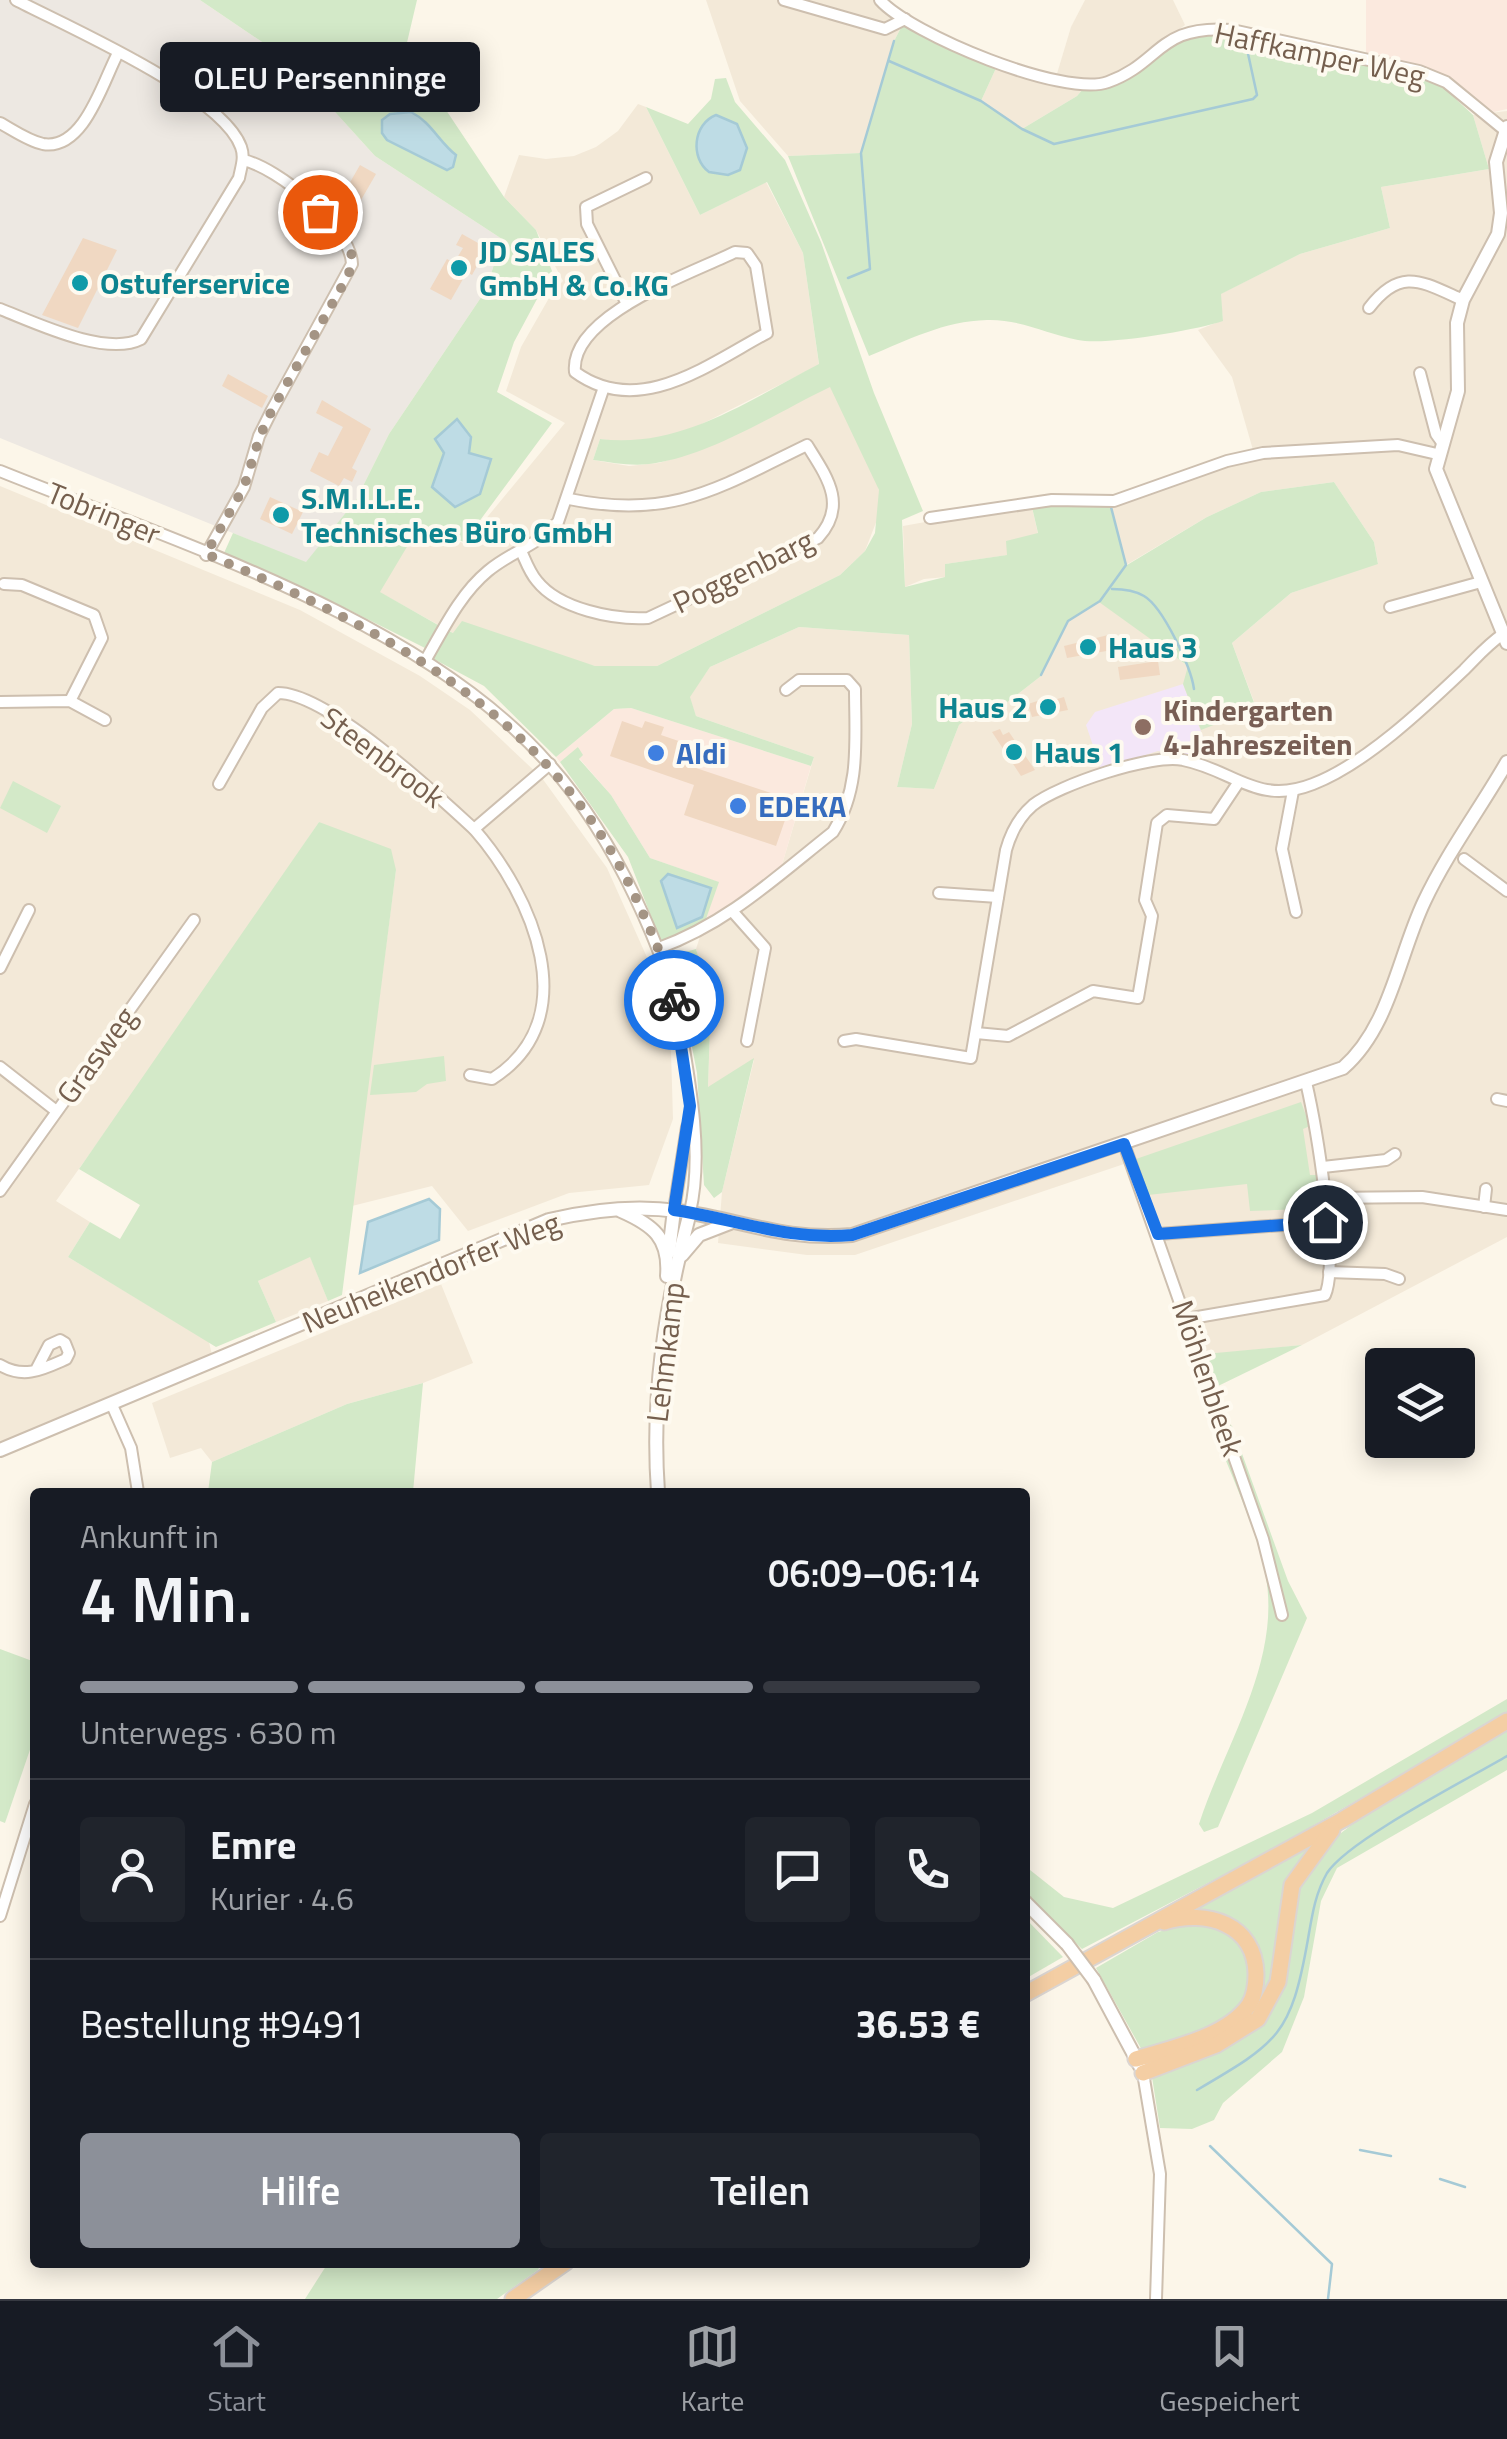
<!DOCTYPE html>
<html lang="de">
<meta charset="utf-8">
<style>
:root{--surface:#171b24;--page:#20242c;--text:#f1f3f6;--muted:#9ea1a6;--line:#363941;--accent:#8c9099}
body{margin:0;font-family:"Titillium Web",sans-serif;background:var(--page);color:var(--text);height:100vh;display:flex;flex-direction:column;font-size:38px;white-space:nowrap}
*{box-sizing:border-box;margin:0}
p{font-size:32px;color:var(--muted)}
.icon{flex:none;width:55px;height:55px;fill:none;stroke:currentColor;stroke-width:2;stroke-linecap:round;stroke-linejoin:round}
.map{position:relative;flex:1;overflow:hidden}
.sheet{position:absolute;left:30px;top:1488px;width:1000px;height:780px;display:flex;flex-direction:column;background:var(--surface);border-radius:10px;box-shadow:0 5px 25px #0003}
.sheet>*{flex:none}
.controls{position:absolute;left:1365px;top:1348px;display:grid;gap:20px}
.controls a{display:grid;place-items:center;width:110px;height:110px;border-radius:10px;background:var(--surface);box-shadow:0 5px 25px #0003;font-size:50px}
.pin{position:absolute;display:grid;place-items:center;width:85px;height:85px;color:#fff;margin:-42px;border:5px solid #fff;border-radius:50%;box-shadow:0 2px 10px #0007}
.courier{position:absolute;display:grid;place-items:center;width:100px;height:100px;margin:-50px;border:8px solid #1a73e8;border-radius:50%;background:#fff;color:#222;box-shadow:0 2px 12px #0007}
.bubble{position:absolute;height:70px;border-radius:10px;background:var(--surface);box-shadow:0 5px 25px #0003;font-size:32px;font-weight:600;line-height:70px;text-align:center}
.headline em{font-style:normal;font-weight:600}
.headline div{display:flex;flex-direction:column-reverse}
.headline{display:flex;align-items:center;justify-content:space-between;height:170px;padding:0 50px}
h1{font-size:65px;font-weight:600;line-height:75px}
.bar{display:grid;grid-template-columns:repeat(4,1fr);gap:15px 10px;align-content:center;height:120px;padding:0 50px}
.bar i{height:12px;border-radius:8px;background:var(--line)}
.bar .selected{background:var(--accent)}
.bar p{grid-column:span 4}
.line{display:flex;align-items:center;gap:25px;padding:0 50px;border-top:2px solid var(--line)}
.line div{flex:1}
.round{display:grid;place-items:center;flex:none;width:105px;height:105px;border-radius:10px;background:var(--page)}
.primary-button{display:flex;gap:20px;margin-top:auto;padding:20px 50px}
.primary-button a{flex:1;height:115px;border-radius:10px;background:var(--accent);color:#fff;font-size:40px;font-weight:600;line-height:115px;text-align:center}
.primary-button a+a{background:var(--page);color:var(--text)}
.menu{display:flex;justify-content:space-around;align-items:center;height:140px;border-top:2px solid var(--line);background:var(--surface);font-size:28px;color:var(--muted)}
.menu a{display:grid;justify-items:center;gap:5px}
.menu .selected{color:var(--accent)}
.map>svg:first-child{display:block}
.residential{fill:#f3e9d8}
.commercial{fill:#fbe9de}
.industrial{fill:#ede8e2}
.education{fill:#f3e6f8}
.green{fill:#d3e9c8}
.water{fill:#bedce5;stroke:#a5cad6;stroke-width:2.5}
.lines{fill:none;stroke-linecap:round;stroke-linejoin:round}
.stream{stroke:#a5cad6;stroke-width:2.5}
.building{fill:#f0d8c2}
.minor-casing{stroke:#cdbfaf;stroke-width:14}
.tertiary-casing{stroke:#cdbfaf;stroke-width:16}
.trunk-casing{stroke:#dbd5d1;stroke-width:19}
.minor{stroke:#fff;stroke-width:10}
.tertiary{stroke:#fff;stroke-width:12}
.trunk{stroke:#f4cea4;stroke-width:15}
.tertiary-bridge-casing{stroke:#cdbfaf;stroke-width:16;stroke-linecap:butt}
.tertiary-bridge{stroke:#fff;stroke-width:12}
.done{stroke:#a49484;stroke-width:10;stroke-dasharray:0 18}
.route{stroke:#1a73e8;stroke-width:12}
.culture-dot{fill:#0f9aa8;stroke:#fefaf0;stroke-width:4}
.education-dot{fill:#8d6e63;stroke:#fefaf0;stroke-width:4}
.shop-dot{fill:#3f7fe0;stroke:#fefaf0;stroke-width:4}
.labels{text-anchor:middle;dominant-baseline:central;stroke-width:8;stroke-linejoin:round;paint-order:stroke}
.street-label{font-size:30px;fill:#755f4e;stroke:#fefaf0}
.culture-label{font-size:30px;font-weight:bold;fill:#0d838f;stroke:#fefaf0;text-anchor:start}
.education-label{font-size:30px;font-weight:bold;fill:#785e54;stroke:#fefaf0;text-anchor:start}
.shop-label{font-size:30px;font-weight:bold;fill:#366cbe;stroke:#fefaf0;text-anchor:start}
</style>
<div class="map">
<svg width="1507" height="2299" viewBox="0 0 1507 2299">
<rect width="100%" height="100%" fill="#fcf6e9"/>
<!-- residential -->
<g class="residential">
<path d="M706,0H877L904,22L894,41L861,153L788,156L740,101Z"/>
<path d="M1085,0H1173L1185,25L1124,70L1102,81L1056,77L1071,27Z"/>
<path d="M997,66L1083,89L1077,96L1022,129L981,101Z"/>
<path d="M638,104L646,107L700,215L766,182L803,253L819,365L696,427L660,439L632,443L600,439L593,460L629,466L659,463L697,451L830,386L872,468L879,490L880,512L865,551L840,575L657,666L625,669L595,666L453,633L379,592L420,524L465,544L565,423L506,391L521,347L553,291L563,281L536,230L504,197L519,155L546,159L574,156L596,147L618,131Z"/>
<path d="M1507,111V1237L1302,1345L1195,1356L1124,1164L855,1255H807L718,1243L722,1192L754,1060L708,1088L711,998L696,949L705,921L781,868L814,757L696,716L689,697L710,667L799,627L909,635L912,724L897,787L934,789L959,725L974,714L1001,707L1041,676L1068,621L1100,601L1189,667L1256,707L1232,643L1291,593L1378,563L1374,542L1334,482L1261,492L1207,517L1126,565L1110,505L1112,496L1253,450L1232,377L1198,330L1223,320L1220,294L1300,254L1390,228L1381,187L1489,169L1473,115Z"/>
<path d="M0,486L300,610L420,676L470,710L542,778L607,868L658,982L671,1051L673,1119L649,1185L569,1193L468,1231L432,1186L352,1206L396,870L319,822L203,995L56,1201L90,1222L68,1257L209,1342L212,1355L0,1443Z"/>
<path d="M1031,503L1038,534L1008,555L945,564L946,577L924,579L905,587L903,526Z"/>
<path d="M310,1256L328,1301L276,1322L258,1281Z"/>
<path d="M441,1284L473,1363L423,1383L347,1404L212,1462L201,1448L170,1458L152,1403Z"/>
</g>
<!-- commercial -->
<g class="commercial">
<path d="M1366,0H1507V109L1494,112L1453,81L1422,67L1366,56Z"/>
<path d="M631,708L811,766L781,868L705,921L718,882L650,858L611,795L579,758V747L560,762L556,757L614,709Z"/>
</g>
<!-- industrial -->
<path class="industrial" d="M0,0H200L287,59L375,156L502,239L486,290L389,434L356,500L306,563L0,438Z"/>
<!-- education -->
<path class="education" d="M1183,684L1206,745L1197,757L1158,751L1101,769L1086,725L1095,712Z"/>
<!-- green -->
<g class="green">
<path d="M200,0H417L401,68L438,98L504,197L536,230L552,271L514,342L497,392L552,423L464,542L420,525L380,592L438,625L425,648L311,591L224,553L233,533L306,562L356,500L389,434L486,290L502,239L375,156L287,59Z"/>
<path d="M904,22L997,66L981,101L1022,129L1077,96L1083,89L1101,87L1183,36L1236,33L1414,76L1444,88L1473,115L1489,169L1381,187L1390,228L1300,254L1221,294L1223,321C1197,330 1104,346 1078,340C1047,334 1020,319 987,320C944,321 908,340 869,356L788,156L861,153L894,41Z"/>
<path d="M726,78L735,102L785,160L821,242L874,393L923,511L902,520L905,587L945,577V564L1007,555L1006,541L1038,533L1031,503L1110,505L1127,565L1207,517L1261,492L1334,482L1374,542L1378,564L1291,593L1232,643L1256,708L1201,730L1183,684L1188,666L1099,602L1068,621L1041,676L1001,707L974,714L959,725L934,789L897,787L912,724L909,635L799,627L710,667L690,697L696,716L814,757L811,766L631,708L614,709L556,757L484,686L430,657L447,630L453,633L462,621L595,666H657L840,575L865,551L875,533L879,490L830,387C778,412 713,454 656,463C635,467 615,463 593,460L600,439C681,449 749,400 819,364L803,253L767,182L700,215L646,107L688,124L711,99L715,79Z"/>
<path d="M578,747L583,755L579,759L611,795L650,858L719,882L701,933L663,947L628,857L560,762Z"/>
<path d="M13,781L61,806L47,833L0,808Z"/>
<path d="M319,822L391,849L396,870L342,1295L328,1301L310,1257L258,1281L276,1322L216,1347L68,1257L90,1222L120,1239L140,1205L79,1169Z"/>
<path d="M696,949L711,998L708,1087L754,1058L722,1192L714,1198L704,1185L697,1073L676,963L678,954Z"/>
<path d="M444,1056L446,1081L427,1084L416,1092L370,1095L374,1065Z"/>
<path d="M1301,1102L1310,1126L1303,1129L1310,1175H1318L1320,1211L1314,1219H1304L1303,1209L1250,1211L1247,1184L1148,1195L1136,1159Z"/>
<path d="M1302,1345L1216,1387L1205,1354Z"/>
<path d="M423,1383L413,1492H208L212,1462L347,1404Z"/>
<path d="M1222,1417L1232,1426L1288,1581L1307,1618L1218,1827L1204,1832L1199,1824C1225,1744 1283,1659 1265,1572C1255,1525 1232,1478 1215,1433Z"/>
<path d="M0,1649L35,1662V1735L5,1823L0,1821Z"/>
<path d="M1507,1699V1713L1484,1727L1271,1850L1082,1949L1025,1894V1866L1064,1897L1113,1908L1312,1813Z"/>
<path d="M1507,1728V1770L1337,1868L1321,1901L1304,1997L1282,2052L1223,2103L1214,2120L1192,2129L1160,2128L1152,2077L1251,2033L1283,1983L1298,1887L1324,1846L1358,1820Z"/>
<path d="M1320,1836L1292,1878L1271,1986L1256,2015L1230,2030L1261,1985L1244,1929L1223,1916L1184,1911Z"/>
<path d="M1025,1918L1063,1957L1025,1979Z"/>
<path d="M1194,1922C1204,1923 1216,1924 1225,1929C1260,1951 1257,1997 1225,2022C1205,2037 1168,2044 1143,2052L1096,1968L1158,1932Z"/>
<path d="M328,2263V2262L541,2263L538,2270L497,2299H305Z"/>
</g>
<!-- water -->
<g class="water">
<path d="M411,112C431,122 439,142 456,155L453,167L447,170L387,140L382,133V120L390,114Z"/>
<path d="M716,115L737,124L747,148L740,170L728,175L709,172C690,158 693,124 716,115Z"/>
<path d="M457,419L471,437L469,453L491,459L480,494L455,507L432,487L444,453L435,439Z"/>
<path d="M668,874L711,888L702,917L677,928L661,881Z"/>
<path d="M429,1199L440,1209L439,1240L360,1273L368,1222Z"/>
</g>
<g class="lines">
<!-- stream -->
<g class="stream">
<path d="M889,61L981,101L1022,129L1054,144L1253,99L1257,95L1247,49"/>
<path d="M848,278L870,269L861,153L894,41"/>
<path d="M1112,589C1123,589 1134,590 1144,596C1163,607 1191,667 1194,689"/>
<path d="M1041,675L1068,621L1100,601L1126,565L1111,507"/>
<path d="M1197,2090C1279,2042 1291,2035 1308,1939C1312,1916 1315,1894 1327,1873C1348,1840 1468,1779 1507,1756"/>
<path d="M1210,2146L1332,2264L1328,2299"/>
<path d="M1360,2150L1391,2156"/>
<path d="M1440,2179L1465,2187"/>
</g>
</g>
<!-- building -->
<g class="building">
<path d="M360,165L376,174L361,200L345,191Z"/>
<path d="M462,234L487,248L472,275L467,272L451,300L430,289L447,259L454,263L463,248L456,245Z"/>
<path d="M83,238L117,250L78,328L42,315Z"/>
<path d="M228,374L268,396L262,408L222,386Z"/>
<path d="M322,400L371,429L352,468L357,471L352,482L344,478L339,486L310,471L319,452L328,456L343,427L316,413Z"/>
<path d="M270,497L303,512L292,534L260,519Z"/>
<path d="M1108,635L1112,650L1067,658L1064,646Z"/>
<path d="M1158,661L1160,675L1120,680L1118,667Z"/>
<path d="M1053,696L1054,700L1064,697L1068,710L1032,717L1028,704Z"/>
<path d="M622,721L642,728L645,721L664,727L661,735L702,749L696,768L792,800L776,846L684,815L694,785L610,756Z"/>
<path d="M1000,729L1003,735L1009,732L1035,770L1021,776L992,732Z"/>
</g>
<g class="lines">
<!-- minor casing -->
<g class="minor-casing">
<g id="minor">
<path d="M784,0L885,29L905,19"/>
<path d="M880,0C910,34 1064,98 1108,82C1161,63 1158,24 1232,30L1419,71L1446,82L1507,132"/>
<path d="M0,123C13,130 28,141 43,144C84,151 103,81 118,53"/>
<path d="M735,252L747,253L756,266L767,333C709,364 639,419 575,372C569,315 693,273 735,252Z"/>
<path d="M627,304L587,224L586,207L646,178"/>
<path d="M1369,308C1401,266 1422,282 1463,300"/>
<path d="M0,309C36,323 106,357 141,339L239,178C241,167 245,158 241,147C222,94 68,27 16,0"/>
<path d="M1420,373L1436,434L1441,441"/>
<path d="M0,471C176,542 422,619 549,764C583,802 613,851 635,897C656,941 673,984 681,1032C691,1088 703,1157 690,1212"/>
<path d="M930,518L1052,500L1114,501L1227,461L1263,453L1398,445L1437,454"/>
<path d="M522,553C526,562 530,573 537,581C559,609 614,620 648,618L818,538C848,505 827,477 807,445C718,488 672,520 569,499"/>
<path d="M206,555L244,487L259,436L272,410L352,264C351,227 277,167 243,160"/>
<path d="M4,584L22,585L94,615L102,638L70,701"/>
<path d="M1390,607L1481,582"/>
<path d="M425,661C443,630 460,594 488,571C512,551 534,548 558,522L604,387"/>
<path d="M0,702L70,701L105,720"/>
<path d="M219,784L262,708L278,693C327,693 435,793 474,829"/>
<path d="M1293,791L1282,849L1296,912"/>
<path d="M1464,859L1507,891"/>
<path d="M939,893L998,897"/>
<path d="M733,912L765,948L747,1041"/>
<path d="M659,948C728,923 776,877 833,832C861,788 855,739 855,689L847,680H799L786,690"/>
<path d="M0,968L29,910"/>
<path d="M976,1033L1008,1036L1093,991L1138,998L1152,916L1145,900L1157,823L1167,815L1214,819L1238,783"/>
<path d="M844,1041L856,1039L971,1058L1006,850C1011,832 1019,817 1033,805C1058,785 1153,753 1183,760C1234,770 1257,806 1313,784C1365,764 1423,709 1464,670C1477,657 1487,645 1503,634"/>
<path d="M0,1067L55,1110"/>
<path d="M470,1075L492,1079C587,1019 532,895 474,829L550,764"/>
<path d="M1497,1099L1507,1101"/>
<path d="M1124,1144L1263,1539L1282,1615"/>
<path d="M1323,1167L1386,1160L1395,1154"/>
<path d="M0,1191L194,920"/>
<path d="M1325,1198L1422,1197L1507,1210"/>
<path d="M1484,1207L1486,1189"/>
<path d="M674,1210L687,1127"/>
<path d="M1158,1234L1325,1222"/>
<path d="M1329,1272L1385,1274L1399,1279"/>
<path d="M1186,1319L1325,1295C1340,1262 1315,1121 1306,1082"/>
<path d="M0,1365C24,1379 41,1370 66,1359L69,1353L65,1343L60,1340L49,1345L36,1370"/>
<path d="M112,1405L131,1448L138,1492"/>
<path d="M0,1916L35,1804"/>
<path d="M1143,2073L1160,2174L1156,2299"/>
</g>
</g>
<!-- tertiary casing -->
<g class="tertiary-casing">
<g id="tertiary">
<path d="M1507,127L1496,162L1501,213L1498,234L1463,300L1457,323L1458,391L1436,469L1507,643"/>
<path d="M621,1211C653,1225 670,1238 667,1276"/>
<path d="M669,1252L674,1210"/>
<path d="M682,1255L699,1235L730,1223"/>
<path d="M0,1450L549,1220C591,1210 635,1205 678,1211C743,1220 783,1241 852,1235L1343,1068C1390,1027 1398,957 1424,902C1447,853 1480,809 1507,762"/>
<path d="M658,1492C651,1395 665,1307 690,1212"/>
<path d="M1025,1902L1067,1944"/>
<path d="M1094,1980L1140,2066"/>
</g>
</g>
<!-- trunk casing -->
<g class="trunk-casing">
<g id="trunk">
<path d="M1025,1994L1342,1820L1507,1721"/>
<path d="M1136,2059C1171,2048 1227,2037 1249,2005C1254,1997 1256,1984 1256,1974C1255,1924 1207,1909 1164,1922"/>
<path d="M1143,2073L1216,2045L1258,2019L1278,1982L1292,1885L1332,1830"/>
<path d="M513,2299L566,2262"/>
</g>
</g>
<!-- minor -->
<use href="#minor" class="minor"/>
<!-- tertiary -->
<use href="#tertiary" class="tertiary"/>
<!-- trunk -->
<use href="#trunk" class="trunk"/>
<!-- tertiary-bridge casing -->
<g class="tertiary-bridge-casing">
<path id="tertiary-bridge" d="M1067,1944L1094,1980"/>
</g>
<!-- tertiary-bridge -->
<use href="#tertiary-bridge" class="tertiary-bridge"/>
</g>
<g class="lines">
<!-- done -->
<path class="done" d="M320,212L352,250L349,274L272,410L260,436L244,487L206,554C384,629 547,712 634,894C650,929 666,962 674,1000"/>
<!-- route -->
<path class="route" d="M674,1000L690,1106L674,1210C736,1219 789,1241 852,1235L1124,1144L1158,1234L1325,1222"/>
</g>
<!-- markers -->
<g class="culture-dot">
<circle cx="459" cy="268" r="10"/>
<circle cx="80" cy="283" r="10"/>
<circle cx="281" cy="515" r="10"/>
<circle cx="1088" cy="647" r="10"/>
<circle cx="1048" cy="707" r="10"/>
<circle cx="1014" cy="752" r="10"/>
</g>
<circle class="education-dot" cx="1143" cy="727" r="10"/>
<g class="shop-dot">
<circle cx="656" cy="753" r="10"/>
<circle cx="738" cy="806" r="10"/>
</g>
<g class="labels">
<!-- street labels -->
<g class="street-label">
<text transform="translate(1320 54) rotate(12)">Haffkamper Weg</text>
<text transform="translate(104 513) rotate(22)">Tobringer</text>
<text transform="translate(743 571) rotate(-26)">Poggenbarg</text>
<text transform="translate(383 757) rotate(37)">Steenbrook</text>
<text transform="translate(96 1055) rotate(-54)">Grasweg</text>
<text transform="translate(431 1272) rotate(-22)">Neuheikendorfer Weg</text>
<text transform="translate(665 1352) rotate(-83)">Lehmkamp</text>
<text transform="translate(1208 1378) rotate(71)">Möhlenbleek</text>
</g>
<!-- culture labels -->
<g class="culture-label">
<text x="479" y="251">JD SALES<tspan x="479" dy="34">GmbH &amp; Co.KG</tspan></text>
<text x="100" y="283">Ostuferservice</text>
<text x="301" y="498">S.M.I.L.E.<tspan x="301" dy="34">Technisches Büro GmbH</tspan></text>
<text x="1108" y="647">Haus 3</text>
<text x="1028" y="707" text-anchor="end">Haus 2</text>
<text x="1034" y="752">Haus 1</text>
</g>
<!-- education labels -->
<g class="education-label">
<text x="1163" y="710">Kindergarten<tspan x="1163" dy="34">4-Jahreszeiten</tspan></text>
</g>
<!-- shop labels -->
<g class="shop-label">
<text x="676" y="753">Aldi</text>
<text x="758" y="806">EDEKA</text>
</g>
</g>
</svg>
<div class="controls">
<a><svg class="icon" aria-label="layers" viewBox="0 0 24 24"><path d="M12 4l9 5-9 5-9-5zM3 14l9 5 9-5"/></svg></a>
</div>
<div class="pin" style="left:320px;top:212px;background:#ea580c"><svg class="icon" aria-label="bag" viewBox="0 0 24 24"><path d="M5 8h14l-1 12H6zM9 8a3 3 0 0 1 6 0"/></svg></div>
<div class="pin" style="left:1325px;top:1222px;background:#1f2937"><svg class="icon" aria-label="home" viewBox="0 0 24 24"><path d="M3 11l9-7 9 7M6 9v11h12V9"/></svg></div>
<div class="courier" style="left:674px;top:1000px"><svg class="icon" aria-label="bike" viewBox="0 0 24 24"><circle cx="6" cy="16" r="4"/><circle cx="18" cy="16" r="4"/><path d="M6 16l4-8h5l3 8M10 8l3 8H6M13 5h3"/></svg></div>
<div class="bubble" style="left:160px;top:42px;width:320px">OLEU Persenninge</div>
<section class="sheet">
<div class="headline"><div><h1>4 Min.</h1><p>Ankunft in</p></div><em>06:09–06:14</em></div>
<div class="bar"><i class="selected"></i><i class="selected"></i><i class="selected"></i><i></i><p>Unterwegs · 630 m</p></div>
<div class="line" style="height:180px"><a class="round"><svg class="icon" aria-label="person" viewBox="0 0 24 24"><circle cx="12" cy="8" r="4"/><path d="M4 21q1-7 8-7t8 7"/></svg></a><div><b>Emre</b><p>Kurier · 4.6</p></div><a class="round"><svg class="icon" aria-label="chat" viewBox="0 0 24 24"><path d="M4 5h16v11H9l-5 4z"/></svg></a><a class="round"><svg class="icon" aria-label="phone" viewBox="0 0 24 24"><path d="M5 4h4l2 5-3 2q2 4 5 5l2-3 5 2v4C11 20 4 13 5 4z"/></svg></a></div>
<div class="line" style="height:130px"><div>Bestellung #9491</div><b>36.53 €</b></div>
<div class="primary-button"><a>Hilfe</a><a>Teilen</a></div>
</section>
</div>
<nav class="menu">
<a class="selected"><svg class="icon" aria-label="home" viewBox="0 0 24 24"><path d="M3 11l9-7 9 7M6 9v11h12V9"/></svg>Start</a>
<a><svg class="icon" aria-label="map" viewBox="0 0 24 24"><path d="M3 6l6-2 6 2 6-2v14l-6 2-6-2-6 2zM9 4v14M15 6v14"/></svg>Karte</a>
<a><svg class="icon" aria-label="saved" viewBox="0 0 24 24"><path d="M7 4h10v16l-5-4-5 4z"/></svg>Gespeichert</a>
</nav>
